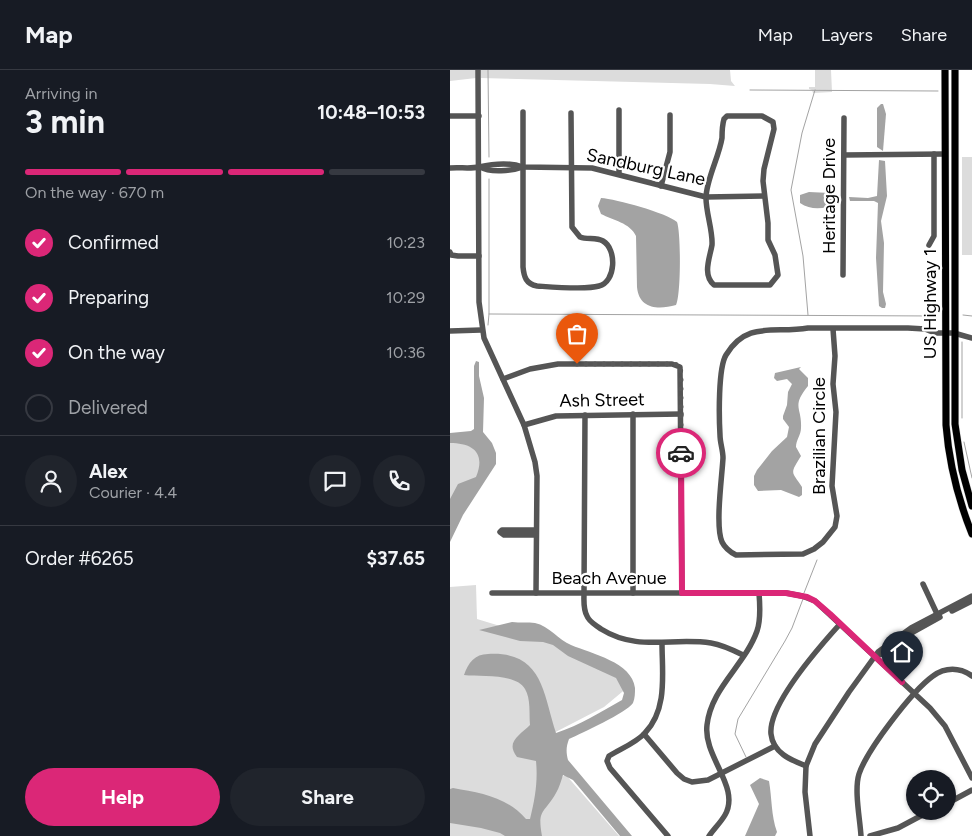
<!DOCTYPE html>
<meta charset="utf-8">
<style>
:root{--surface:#171b24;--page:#20242c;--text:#f1f3f6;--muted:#9ea1a6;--line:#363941;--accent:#db2777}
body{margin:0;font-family:Figtree,sans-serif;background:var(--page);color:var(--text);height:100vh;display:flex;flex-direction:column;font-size:19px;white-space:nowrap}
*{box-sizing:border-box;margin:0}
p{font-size:16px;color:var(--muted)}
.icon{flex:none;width:28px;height:28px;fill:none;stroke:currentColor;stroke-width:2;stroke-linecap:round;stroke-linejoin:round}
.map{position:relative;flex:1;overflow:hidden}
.drawer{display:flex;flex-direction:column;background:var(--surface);width:450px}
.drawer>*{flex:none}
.controls{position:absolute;left:456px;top:700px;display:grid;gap:10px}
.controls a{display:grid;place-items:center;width:50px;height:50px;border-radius:50%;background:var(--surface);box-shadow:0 1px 4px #0004;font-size:25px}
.pin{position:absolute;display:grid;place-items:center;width:42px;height:42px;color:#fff;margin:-51px -21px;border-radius:50% 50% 50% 0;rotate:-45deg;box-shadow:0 0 5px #0007}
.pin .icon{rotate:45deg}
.courier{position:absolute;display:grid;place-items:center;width:50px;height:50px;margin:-25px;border:4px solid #db2777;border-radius:50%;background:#fff;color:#222;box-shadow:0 1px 6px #0007}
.overview em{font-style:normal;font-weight:700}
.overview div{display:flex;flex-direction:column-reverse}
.overview{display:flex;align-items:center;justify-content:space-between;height:85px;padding:0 25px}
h1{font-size:32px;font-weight:700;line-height:38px}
.bar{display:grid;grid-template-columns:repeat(4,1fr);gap:8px 5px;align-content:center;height:60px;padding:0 25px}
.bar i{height:6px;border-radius:4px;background:var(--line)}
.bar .current{background:var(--accent)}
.bar p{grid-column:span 4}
.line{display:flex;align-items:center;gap:12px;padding:0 25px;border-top:1px solid var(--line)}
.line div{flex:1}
.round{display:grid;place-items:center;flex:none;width:52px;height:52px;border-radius:26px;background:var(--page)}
ol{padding:0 25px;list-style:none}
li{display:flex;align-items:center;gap:15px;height:55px}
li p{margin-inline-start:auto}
li .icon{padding:5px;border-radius:50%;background:var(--accent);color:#fff;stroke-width:4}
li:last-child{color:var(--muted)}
li i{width:28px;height:28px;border:2px solid var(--line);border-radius:50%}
.cta{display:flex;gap:10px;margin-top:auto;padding:10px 25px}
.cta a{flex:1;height:58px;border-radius:30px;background:var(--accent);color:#fff;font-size:20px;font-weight:700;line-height:58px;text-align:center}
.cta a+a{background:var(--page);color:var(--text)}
header{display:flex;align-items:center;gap:30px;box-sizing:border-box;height:70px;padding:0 25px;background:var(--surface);border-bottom:1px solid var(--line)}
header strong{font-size:24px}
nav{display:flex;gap:28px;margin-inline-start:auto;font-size:18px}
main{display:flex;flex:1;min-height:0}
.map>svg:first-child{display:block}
.green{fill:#dcdcdc}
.water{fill:#a3a3a3}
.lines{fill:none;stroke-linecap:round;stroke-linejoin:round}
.stream{stroke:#a3a3a3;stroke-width:1}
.major-casing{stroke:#dbdbdb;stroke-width:8}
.minor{stroke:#555;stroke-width:5.5}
.major{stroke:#000;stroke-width:7}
.done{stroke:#595959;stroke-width:5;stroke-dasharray:0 9}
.route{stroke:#db2777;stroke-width:6}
.labels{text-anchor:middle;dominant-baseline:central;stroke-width:4.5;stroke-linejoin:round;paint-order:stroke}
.street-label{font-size:18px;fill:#000;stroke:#fff}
</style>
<header>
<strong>Map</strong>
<nav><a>Map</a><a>Layers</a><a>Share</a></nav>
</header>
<main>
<section class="drawer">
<div class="overview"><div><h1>3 min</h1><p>Arriving in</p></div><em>10:48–10:53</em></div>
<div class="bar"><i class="current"></i><i class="current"></i><i class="current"></i><i></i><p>On the way · 670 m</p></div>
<ol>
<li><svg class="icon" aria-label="check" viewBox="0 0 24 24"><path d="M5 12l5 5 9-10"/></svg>Confirmed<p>10:23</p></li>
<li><svg class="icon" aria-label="check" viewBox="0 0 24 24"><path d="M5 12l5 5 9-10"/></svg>Preparing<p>10:29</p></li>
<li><svg class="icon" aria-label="check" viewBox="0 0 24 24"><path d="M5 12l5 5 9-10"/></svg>On the way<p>10:36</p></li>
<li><i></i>Delivered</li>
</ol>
<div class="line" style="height:90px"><a class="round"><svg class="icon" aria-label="person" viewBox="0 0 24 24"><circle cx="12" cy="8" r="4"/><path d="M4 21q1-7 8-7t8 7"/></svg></a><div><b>Alex</b><p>Courier · 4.4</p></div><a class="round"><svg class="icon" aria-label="chat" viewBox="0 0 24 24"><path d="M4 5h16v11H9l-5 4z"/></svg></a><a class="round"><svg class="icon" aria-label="phone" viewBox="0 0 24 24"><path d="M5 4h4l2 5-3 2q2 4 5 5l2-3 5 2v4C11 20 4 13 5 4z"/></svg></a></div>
<div class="line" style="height:65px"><div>Order #6265</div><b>$37.65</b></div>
<div class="cta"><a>Help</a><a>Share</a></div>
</section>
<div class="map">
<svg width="522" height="766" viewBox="0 0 522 766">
<rect width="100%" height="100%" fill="#fff"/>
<!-- green -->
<g class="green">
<path d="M0,0H26V8L0,11Z"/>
<path d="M30,0H280L281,11L285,16L260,14L31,8Z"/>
<path d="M365,0H381L382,22L363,23L362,20L359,19V17H365Z"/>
<rect x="512" y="87" width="10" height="98"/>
<path d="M0,369L22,370L37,391L0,455Z"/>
<path d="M26,515L27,549L149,586L178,617L154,637L94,668L107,709L116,705L169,766H0V517Z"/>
</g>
<!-- water -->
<g class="water">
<path d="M431,34H433L436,44L433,81L427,77V38Z"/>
<path d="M429,90L435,91L437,126L431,151L434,173L433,222L436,234L435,238H432L429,236L426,188L428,133L424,131H400L399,127L418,128L427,126Z"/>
<path d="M359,122L380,123L388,126L389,129L388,133C375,139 362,141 350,133V125Z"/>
<path d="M151,128C166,129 217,143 227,152C231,162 231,226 226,235C208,240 189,239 187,217L186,166C180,153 163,150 151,144L148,136Z"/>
<path d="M26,291L29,292V306L34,328L33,362L42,373L46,383V394L13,445L0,472V429L8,414L26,407C36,383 23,373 0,373V363L21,361L24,359V296Z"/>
<path d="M351,297L349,299L358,308V316C341,337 352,337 351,358C351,365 346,370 346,377L351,386C339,405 342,401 352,417V425L349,427L331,420L308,421L304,415V406L307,400L322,381L337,367L339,357L333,349V346L337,335L338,322L342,314L337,309L327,311L324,308L325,303Z"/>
<path d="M62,552C70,553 78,552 85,553C99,556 109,570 121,575C142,584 182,592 185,618C185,623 185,628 183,633C176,643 132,663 119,669C116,677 116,682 118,690L182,766H170L123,710L113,705C111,711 109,718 106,723C94,744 87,739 92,766H55L50,763L31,758L0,753V719L3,718C31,723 57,727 76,749H80C85,729 88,711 86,691L67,687C55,672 70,665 80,655C79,644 81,629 75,619C66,603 31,607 14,605C18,593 25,584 38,584C93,581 93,623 106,663C130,655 151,642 172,630L174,623L166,608L118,586L103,575L93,572L70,571L29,560Z"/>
<path d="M310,708L319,711C322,728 321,745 327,762L325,766H295L309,734L300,715Z"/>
</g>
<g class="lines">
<!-- stream -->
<g class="stream">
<path d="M38,0L39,87"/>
<path d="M300,20L488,21"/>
<path d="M39,244L486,246"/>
<path d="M358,245L353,186L341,120L352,63L365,20"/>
<path d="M513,245L522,246"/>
<path d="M38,255L39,244V109"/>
<path d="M512,272V348"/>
<path d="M514,372L522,408"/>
<path d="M354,523L367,490"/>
<path d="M296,687L285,664L288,649L335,571L342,558L353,529"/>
</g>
<!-- major casing -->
<g class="major-casing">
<g id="major">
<path d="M495,0L496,355C499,393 508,429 522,464"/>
<path d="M505,0V354L512,400L522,436"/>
</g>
</g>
<!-- minor -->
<g class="minor">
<path d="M28,0L29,232L34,268L74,355L85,392L87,406L86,523"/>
<path d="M73,42V197C74,207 76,214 87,216C102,217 136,220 149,216C166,212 167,179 153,171C146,167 137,170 130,167L122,157L121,43"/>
<path d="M0,46H29"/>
<path d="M277,46H312L323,52L324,59L314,99L313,111L318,153V170L325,185L328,205L320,215H264C252,205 260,187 262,175C263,161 256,143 256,128C256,110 269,87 272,68C272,62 272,56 274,49Z"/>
<path d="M394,85L495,84"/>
<path d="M30,97C40,103 62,101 73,97"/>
<path d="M0,98C9,97 20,99 29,97C42,94 59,92 73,97L142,98L256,127L314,126"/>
<path d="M169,104V40"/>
<path d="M211,116L220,82V45"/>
<path d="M479,175L484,166V84"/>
<path d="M0,182L1,185L8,186H29"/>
<path d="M393,205L394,48"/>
<path d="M383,259L385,286L383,314L386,342L382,416L387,446L385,457L373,472L364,479L353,484L286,485C280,482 275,478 272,472C265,456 272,407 273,388C273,380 270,373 270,365C269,348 268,298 276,285C297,250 325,264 358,258H458L475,259L485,263H504L522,268"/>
<path d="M0,261L31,260"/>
<path d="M53,309L80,299L108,294H222L230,297L232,523"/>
<path d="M183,344V523"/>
<path d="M135,345L134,523C134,531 133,539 137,546C139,552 146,555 151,559C188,582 221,567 261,573C273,575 283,580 293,585"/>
<path d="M74,355L106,346L231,344"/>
<path d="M86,460H52L50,462L54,465H86"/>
<path d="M473,514L488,546"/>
<path d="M42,523H336L352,526L365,531L480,638L495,656L522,708"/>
<path d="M502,541L522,531"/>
<path d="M212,573C212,603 218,639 195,663C186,673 170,679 159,686L157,691L160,698L218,766"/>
<path d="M426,586L432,584L454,567L490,547"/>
<path d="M194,664L227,703L234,709L242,712L258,710L325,676"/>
<path d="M356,696C341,690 323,683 321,664C318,635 371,575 390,554"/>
<path d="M498,733L522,720"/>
<path d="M259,766C264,759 271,752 275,745C291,717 253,687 257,655C261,618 295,595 307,561C311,550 310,535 309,523"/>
<path d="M360,766L355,722L356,696L365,674L399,622L428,582L461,558L522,526"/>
<path d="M411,766C410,749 404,720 409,704C417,680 462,621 483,606C495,597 510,597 522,606"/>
<path d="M420,766L448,758L480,741"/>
</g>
<!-- major -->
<use href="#major" class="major"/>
</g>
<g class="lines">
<!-- done -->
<path class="done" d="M127,294H222L229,295L231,302V383"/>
<!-- route -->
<path class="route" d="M231,383L232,523H336L357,527L365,531L380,544L452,612"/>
</g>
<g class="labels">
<!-- street labels -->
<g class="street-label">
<text transform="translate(196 97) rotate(12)">Sandburg Lane</text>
<text transform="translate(379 126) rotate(-90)">Heritage Drive</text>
<text transform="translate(480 234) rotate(-90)">US Highway 1</text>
<text transform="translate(152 330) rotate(-1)">Ash Street</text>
<text transform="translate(369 366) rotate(-90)">Brazilian Circle</text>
<text x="159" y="508">Beach Avenue</text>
</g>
</g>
</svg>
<div class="controls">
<a><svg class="icon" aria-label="locate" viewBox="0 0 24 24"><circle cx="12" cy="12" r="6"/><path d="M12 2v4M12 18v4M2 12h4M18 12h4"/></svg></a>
</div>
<div class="pin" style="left:127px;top:294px;background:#ea580c"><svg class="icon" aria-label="bag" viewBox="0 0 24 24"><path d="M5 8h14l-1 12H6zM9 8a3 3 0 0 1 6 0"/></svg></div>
<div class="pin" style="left:452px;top:612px;background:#1f2937"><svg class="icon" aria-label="home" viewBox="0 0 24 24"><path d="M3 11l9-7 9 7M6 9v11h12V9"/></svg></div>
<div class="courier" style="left:231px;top:383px"><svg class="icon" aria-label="car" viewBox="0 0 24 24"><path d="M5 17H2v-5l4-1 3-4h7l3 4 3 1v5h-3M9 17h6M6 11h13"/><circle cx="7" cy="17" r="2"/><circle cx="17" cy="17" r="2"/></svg></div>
</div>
</main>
